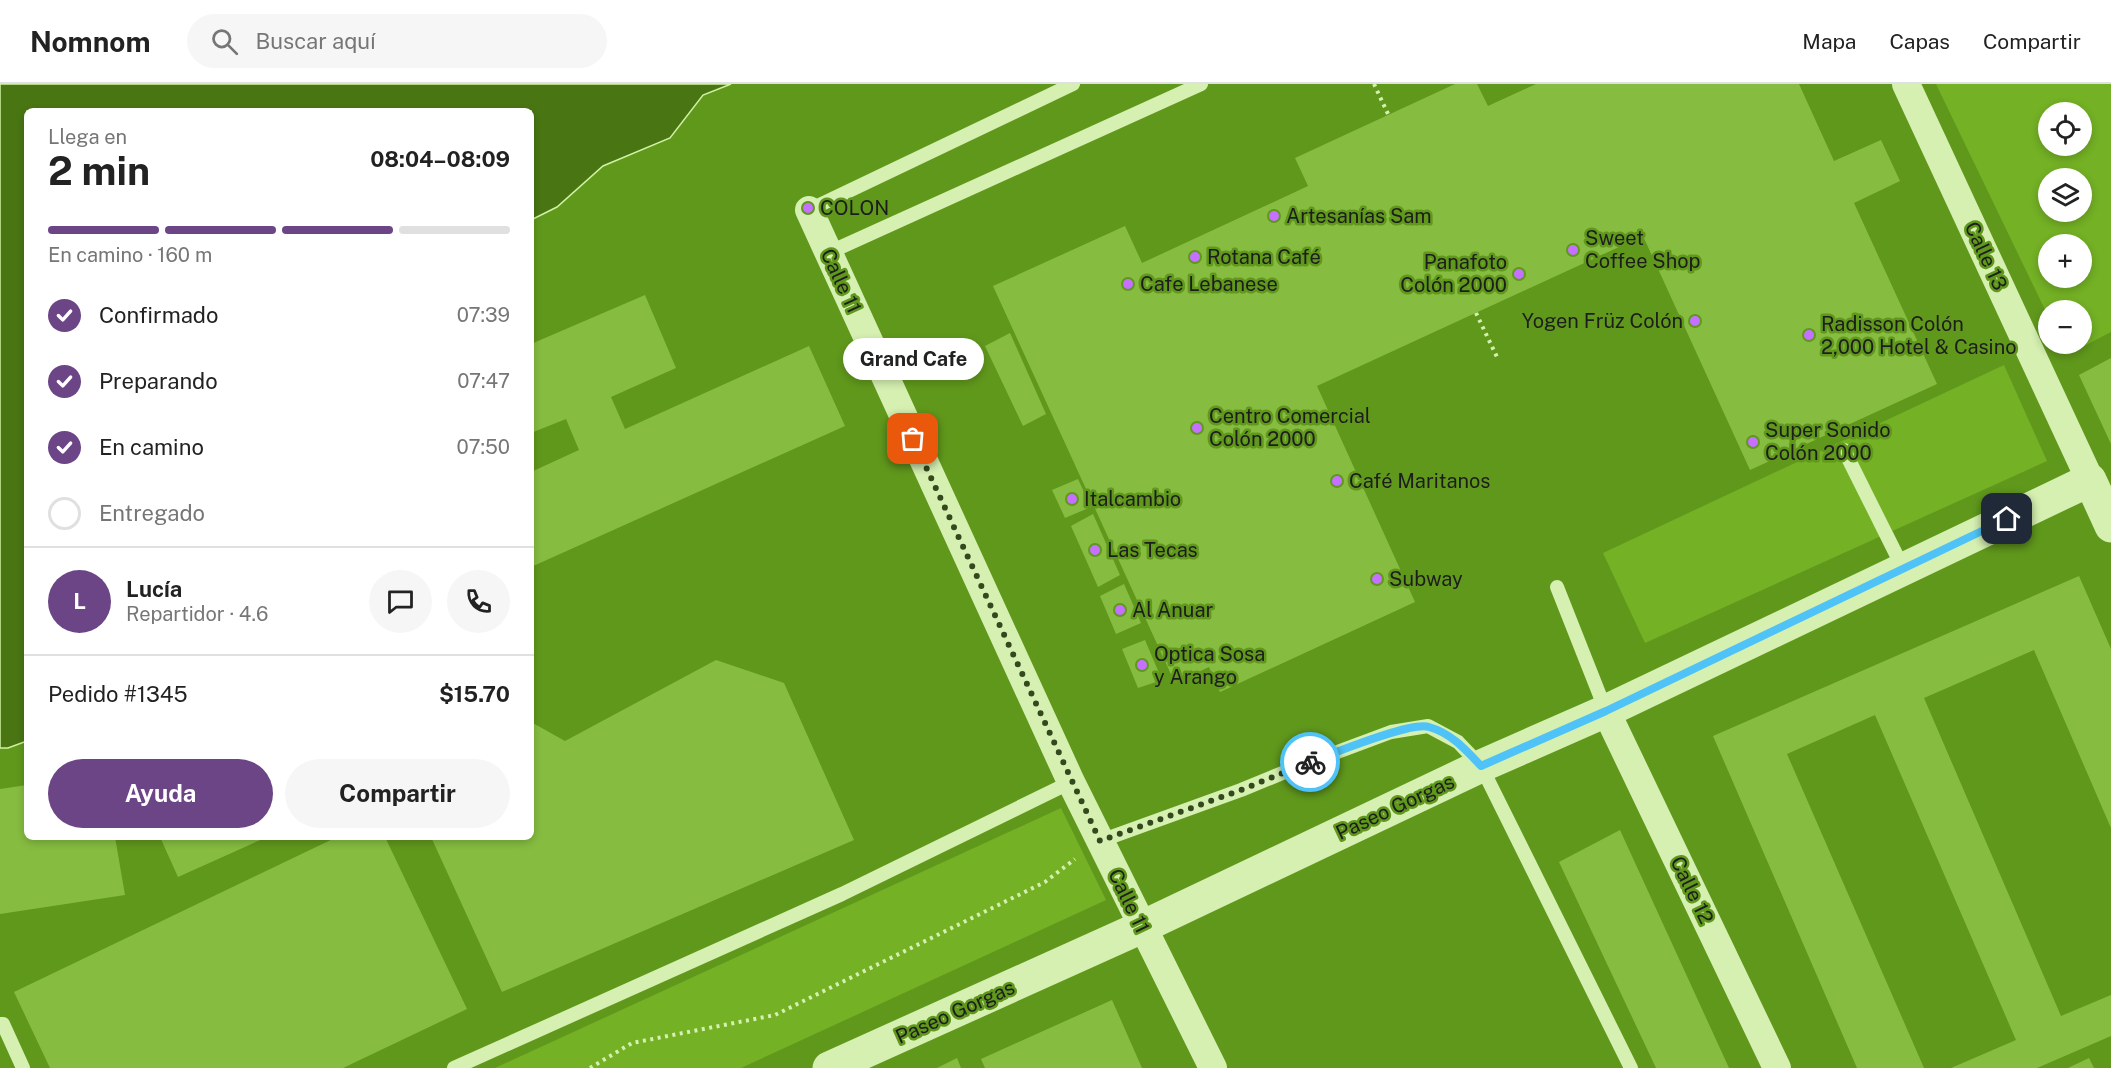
<!DOCTYPE html>
<html lang="es">
<meta charset="utf-8">
<style>
:root{--surface:#fff;--page:#f6f6f6;--text:#222;--muted:#767676;--line:#e0e0e0;--accent:#6b4585}
body{margin:0;font-family:"Public Sans",sans-serif;background:var(--page);color:var(--text);height:100vh;display:flex;flex-direction:column;font-size:22px;white-space:nowrap}
*{box-sizing:border-box;margin:0}
p{font-size:20px;color:var(--muted)}
.icon{flex:none;width:33px;height:33px;fill:none;stroke:currentColor;stroke-width:2;stroke-linecap:round;stroke-linejoin:round}
.map{position:relative;flex:1;overflow:hidden}
.panel{position:absolute;left:24px;top:24px;width:510px;height:732px;display:flex;flex-direction:column;background:var(--surface);border-radius:9px;box-shadow:0 3px 9px #0003}
.panel>*{flex:none}
.fabs{position:absolute;left:2038px;top:18px;display:grid;gap:12px}
.fabs a{display:grid;place-items:center;width:54px;height:54px;border-radius:50%;background:var(--surface);box-shadow:0 3px 9px #0003;font-size:30px}
.pin{position:absolute;display:grid;place-items:center;width:51px;height:51px;color:#fff;margin:-26px;border-radius:12px;box-shadow:0 3px 9px #0006}
.courier{position:absolute;display:grid;place-items:center;width:60px;height:60px;margin:-30px;border:4px solid #4fc3f7;border-radius:50%;background:#fff;color:#222;box-shadow:0 2px 8px #0007}
.bubble{position:absolute;height:42px;border-radius:21px;background:var(--surface);box-shadow:0 3px 9px #0003;font-size:20px;font-weight:700;line-height:42px;text-align:center}
.summary em{font-style:normal;font-weight:700}
.summary div{display:flex;flex-direction:column-reverse}
.summary{display:flex;align-items:center;justify-content:space-between;height:102px;padding:0 24px}
h1{font-size:39px;font-weight:700;line-height:45px}
.bar{display:grid;grid-template-columns:repeat(4,1fr);gap:9px 6px;align-content:center;height:72px;padding:0 24px}
.bar i{height:8px;border-radius:4px;background:var(--line)}
.bar .active{background:var(--accent)}
.bar p{grid-column:span 4}
.line{display:flex;align-items:center;gap:15px;padding:0 24px;border-top:2px solid var(--line)}
.line div{flex:1}
.round{display:grid;place-items:center;flex:none;width:63px;height:63px;border-radius:32px;background:var(--page)}
ol{padding:0 24px;list-style:none}
li{display:flex;align-items:center;gap:18px;height:66px}
li p{margin-inline-start:auto}
li .icon{padding:6px;border-radius:50%;background:var(--accent);color:#fff;stroke-width:4}
li:last-child{color:var(--muted)}
li i{width:33px;height:33px;border:3px solid var(--line);border-radius:50%}
.cta{display:flex;gap:12px;margin-top:auto;padding:12px 24px}
.cta a{flex:1;height:69px;border-radius:36px;background:var(--accent);color:#fff;font-size:24px;font-weight:700;line-height:69px;text-align:center}
.cta a+a{background:var(--page);color:var(--text)}
header{display:flex;align-items:center;gap:36px;box-sizing:border-box;height:84px;padding:0 30px;background:var(--surface);border-bottom:2px solid var(--line)}
header strong{font-size:28px}
nav{display:flex;gap:33px;margin-inline-start:auto;font-size:21px}
.search{width:420px;height:54px;background:var(--page);display:flex;align-items:center;gap:15px;box-sizing:border-box;padding:0 21px;border-radius:33px;color:var(--muted);font-size:22px}
.map>svg:first-child{display:block}
.green{fill:#74b125;fill-rule:evenodd}
.water{fill:#497613;stroke:#d1f2a4;stroke-width:1.5}
.building{fill:#86bd40}
.lines{fill:none;stroke-linecap:round;stroke-linejoin:round}
.path{stroke:#d5f0b1;stroke-width:4;stroke-dasharray:3 4.5;stroke-linecap:butt}
.service{stroke:#d5f0b1;stroke-width:14}
.minor{stroke:#d5f0b1;stroke-width:28}
.tertiary{stroke:#d5f0b1;stroke-width:33}
.done{stroke:#34481d;stroke-width:6;stroke-dasharray:0 10.8}
.route{stroke:#4fc3f7;stroke-width:8}
.poi-dot{fill:#c570ff;stroke:#60981c;stroke-width:2}
.labels{text-anchor:middle;dominant-baseline:central;stroke-width:5;stroke-linejoin:round;paint-order:stroke}
.poi-label{font-size:20px;fill:#1d1d1d;stroke:#60981c;text-anchor:start}
.street-label{font-size:20px;fill:#1d1d1d;stroke:#60981c}
</style>
<header>
<strong>Nomnom</strong>
<div class="search"><svg class="icon" aria-label="search" viewBox="0 0 24 24"><circle cx="10" cy="10" r="6"/><path d="M15 15l6 6"/></svg>Buscar aquí</div>
<nav><a>Mapa</a><a>Capas</a><a>Compartir</a></nav>
</header>
<div class="map">
<svg width="2111" height="984" viewBox="0 0 2111 984">
<rect width="100%" height="100%" fill="#60981c"/>
<!-- green -->
<g class="green">
<path d="M1936,0H2111V248L2067,271L2061,260H2082V226H2049V234ZM2049,28H2082V62H2049ZM2049,94H2082V128H2049ZM2049,160H2082V194H2049Z"/>
<path d="M2004,281L2047,377L1645,559L1603,469Z"/>
<path d="M1061,724L1106,816L741,984H495Z"/>
</g>
<!-- water -->
<path class="water" d="M0,0H731L703,11L670,54L603,82L557,123L531,136V27H27V657L8,664H0Z"/>
<!-- building -->
<g class="building">
<path d="M1455,0H1477L1488,22L1536,0H1799L1834,77L1881,56L1900,97L1854,119L1937,300L1750,386L1643,152L1317,302L1415,518L1220,608L1209,583L1175,599L993,202L1125,142L1142,179L1308,102L1295,74Z"/>
<path d="M645,211L676,284L611,313L625,345L809,262L845,342L531,483V388L579,366L566,335L531,349V260Z"/>
<path d="M1010,249L1046,330L1023,342L985,262Z"/>
<path d="M2111,274V360L2079,291Z"/>
<path d="M1078,395L1091,423L1065,434L1052,406Z"/>
<path d="M1093,430L1120,491L1098,503L1071,442Z"/>
<path d="M2079,492L2111,565V744L2034,566L1924,614L2061,932L2111,911V952L2037,984H1951L2016,956L1875,631L1787,670L1924,984H1857L1713,652Z"/>
<path d="M1124,500L1141,539L1116,550L1100,512Z"/>
<path d="M1145,556L1162,596L1138,604L1122,565Z"/>
<path d="M716,576L784,599L854,756L502,908L431,753H531V638L565,657Z"/>
<path d="M27,701V753H115L125,811L0,830V705Z"/>
<path d="M1620,746L1729,984H1656L1559,778Z"/>
<path d="M160,753H267L178,793Z"/>
<path d="M337,753H385L467,925L343,984H50L14,908Z"/>
<path d="M1112,916L1142,984H985L981,975Z"/>
<path d="M957,974L961,984H937Z"/>
<path d="M2089,974L2094,984H2068Z"/>
</g>
<g class="lines">
<!-- path -->
<g class="path">
<path d="M1374,0L1388,30"/>
<path d="M1476,229L1497,273"/>
<path d="M590,984L632,959L775,931L1045,798L1075,775"/>
</g>
<!-- service -->
<g class="service">
<path d="M809,126L1073,0"/>
<path d="M828,169L1201,0"/>
<path d="M1844,366L1903,484"/>
<path d="M1557,503L1606,627"/>
<path d="M1100,757L1241,706L1297,683L1391,648L1428,642L1458,658L1481,682L1631,984"/>
<path d="M0,940H3L23,984"/>
<path d="M454,984L842,810L1071,698"/>
</g>
<!-- minor -->
<g class="minor">
<path d="M1906,0L2090,396"/>
<path d="M809,126L1071,698L1213,984"/>
<path d="M1606,627L1777,984"/>
</g>
<!-- tertiary -->
<path class="tertiary" d="M829,984L1142,843L1481,682L1606,627L2090,396L2111,442"/>
</g>
<g class="lines">
<!-- done -->
<path class="done" d="M913,355L1100,757L1241,706L1310,678"/>
<!-- route -->
<path class="route" d="M1310,678C1332,670 1411,637 1429,643C1451,649 1466,666 1481,682L1606,627L2007,435"/>
</g>
<!-- markers -->
<g class="poi-dot">
<circle cx="808" cy="124" r="6"/>
<circle cx="1274" cy="132" r="6"/>
<circle cx="1573" cy="166" r="6"/>
<circle cx="1195" cy="173" r="6"/>
<circle cx="1519" cy="190" r="6"/>
<circle cx="1128" cy="200" r="6"/>
<circle cx="1695" cy="237" r="6"/>
<circle cx="1809" cy="251" r="6"/>
<circle cx="1197" cy="344" r="6"/>
<circle cx="1753" cy="358" r="6"/>
<circle cx="1337" cy="397" r="6"/>
<circle cx="1072" cy="415" r="6"/>
<circle cx="1095" cy="466" r="6"/>
<circle cx="1377" cy="495" r="6"/>
<circle cx="1120" cy="526" r="6"/>
<circle cx="1142" cy="581" r="6"/>
</g>
<g class="labels">
<!-- poi labels -->
<g class="poi-label">
<text x="820" y="124">COLON</text>
<text x="1286" y="132">Artesanías Sam</text>
<text x="1585" y="154">Sweet<tspan x="1585" dy="23">Coffee Shop</tspan></text>
<text x="1207" y="173">Rotana Café</text>
<text x="1507" y="178" text-anchor="end">Panafoto<tspan x="1507" dy="23">Colón 2000</tspan></text>
<text x="1140" y="200">Cafe Lebanese</text>
<text x="1683" y="237" text-anchor="end">Yogen Früz Colón</text>
<text x="1821" y="240">Radisson Colón<tspan x="1821" dy="23">2,000 Hotel &amp; Casino</tspan></text>
<text x="1209" y="332">Centro Comercial<tspan x="1209" dy="23">Colón 2000</tspan></text>
<text x="1765" y="346">Super Sonido<tspan x="1765" dy="23">Colón 2000</tspan></text>
<text x="1349" y="397">Café Maritanos</text>
<text x="1084" y="415">Italcambio</text>
<text x="1107" y="466">Las Tecas</text>
<text x="1389" y="495">Subway</text>
<text x="1132" y="526">Al Anuar</text>
<text x="1154" y="570">Optica Sosa<tspan x="1154" dy="23">y Arango</tspan></text>
</g>
<!-- street labels -->
<g class="street-label">
<text transform="translate(1986 172) rotate(65)">Calle 13</text>
<text transform="translate(841 197) rotate(65)">Calle 11</text>
<text transform="translate(1395 723) rotate(-25)">Paseo Gorgas</text>
<text transform="translate(1692 806) rotate(64)">Calle 12</text>
<text transform="translate(1129 817) rotate(64)">Calle 11</text>
<text transform="translate(955 928) rotate(-24)">Paseo Gorgas</text>
</g>
</g>
</svg>
<div class="fabs">
<a><svg class="icon" aria-label="locate" viewBox="0 0 24 24"><circle cx="12" cy="12" r="6"/><path d="M12 2v4M12 18v4M2 12h4M18 12h4"/></svg></a>
<a><svg class="icon" aria-label="layers" viewBox="0 0 24 24"><path d="M12 4l9 5-9 5-9-5zM3 14l9 5 9-5"/></svg></a>
<a>+</a>
<a>−</a>
</div>
<div class="pin" style="left:913px;top:355px;background:#ea580c"><svg class="icon" aria-label="bag" viewBox="0 0 24 24"><path d="M5 8h14l-1 12H6zM9 8a3 3 0 0 1 6 0"/></svg></div>
<div class="pin" style="left:2007px;top:435px;background:#1f2937"><svg class="icon" aria-label="home" viewBox="0 0 24 24"><path d="M3 11l9-7 9 7M6 9v11h12V9"/></svg></div>
<div class="courier" style="left:1310px;top:678px"><svg class="icon" aria-label="bike" viewBox="0 0 24 24"><circle cx="6" cy="16" r="4"/><circle cx="18" cy="16" r="4"/><path d="M6 16l4-8h5l3 8M10 8l3 8H6M13 5h3"/></svg></div>
<div class="bubble" style="left:843px;top:254px;width:141px">Grand Cafe</div>
<section class="panel">
<div class="summary"><div><h1>2 min</h1><p>Llega en</p></div><em>08:04–08:09</em></div>
<div class="bar"><i class="active"></i><i class="active"></i><i class="active"></i><i></i><p>En camino · 160 m</p></div>
<ol>
<li><svg class="icon" aria-label="check" viewBox="0 0 24 24"><path d="M5 12l5 5 9-10"/></svg>Confirmado<p>07:39</p></li>
<li><svg class="icon" aria-label="check" viewBox="0 0 24 24"><path d="M5 12l5 5 9-10"/></svg>Preparando<p>07:47</p></li>
<li><svg class="icon" aria-label="check" viewBox="0 0 24 24"><path d="M5 12l5 5 9-10"/></svg>En camino<p>07:50</p></li>
<li><i></i>Entregado</li>
</ol>
<div class="line" style="height:108px"><b class="round" style="background:var(--accent);color:#fff">L</b><div><b>Lucía</b><p>Repartidor · 4.6</p></div><a class="round"><svg class="icon" aria-label="chat" viewBox="0 0 24 24"><path d="M4 5h16v11H9l-5 4z"/></svg></a><a class="round"><svg class="icon" aria-label="phone" viewBox="0 0 24 24"><path d="M5 4h4l2 5-3 2q2 4 5 5l2-3 5 2v4C11 20 4 13 5 4z"/></svg></a></div>
<div class="line" style="height:78px"><div>Pedido #1345</div><b>$15.70</b></div>
<div class="cta"><a>Ayuda</a><a>Compartir</a></div>
</section>
</div>
